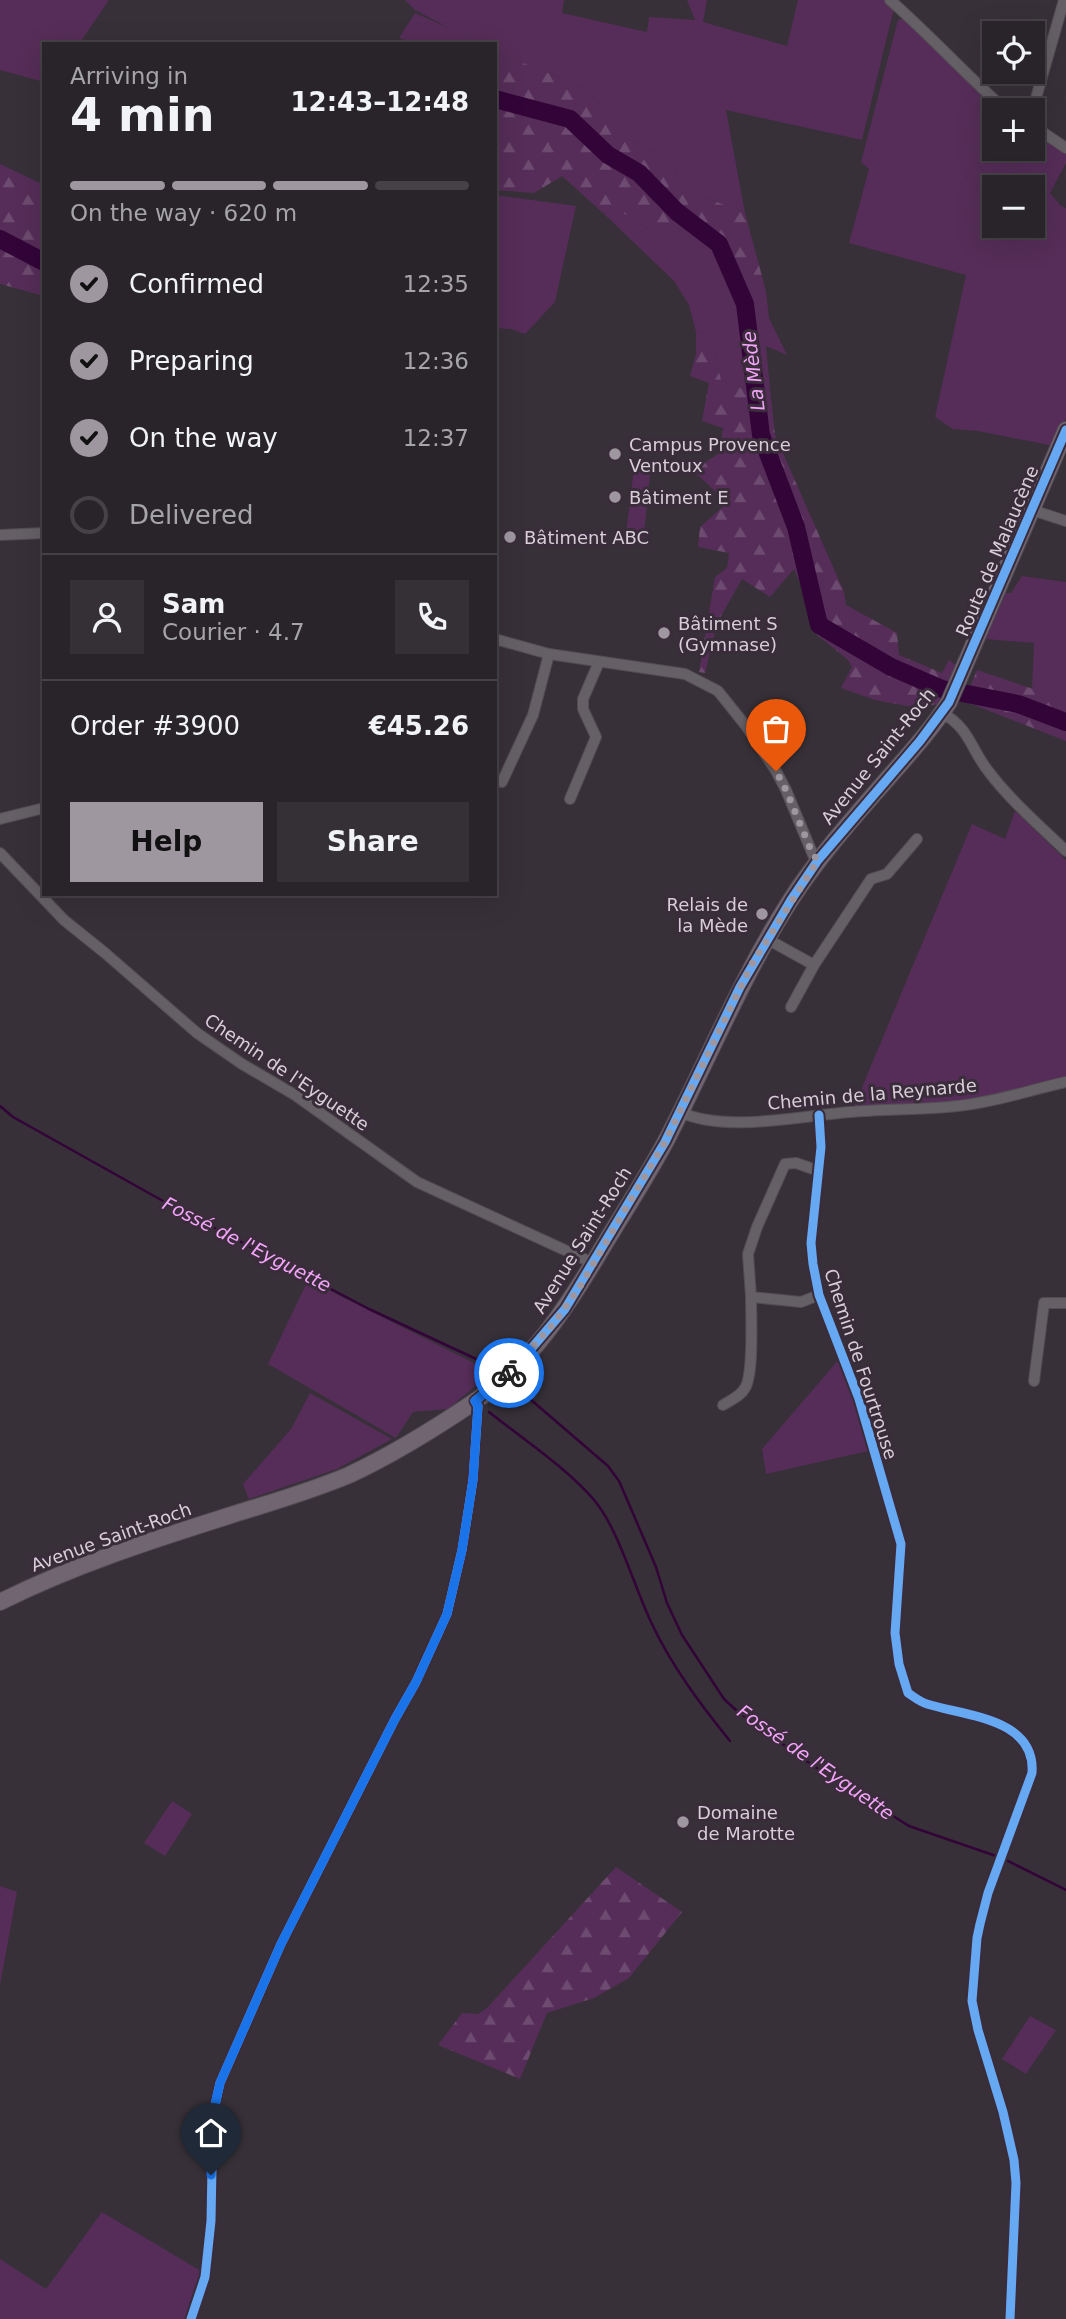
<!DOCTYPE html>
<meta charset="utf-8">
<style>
:root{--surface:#29242a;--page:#353036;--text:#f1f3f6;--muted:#a5a4a8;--line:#454147;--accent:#9f979f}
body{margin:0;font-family:"DejaVu Sans",sans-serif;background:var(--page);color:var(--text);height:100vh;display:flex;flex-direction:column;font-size:26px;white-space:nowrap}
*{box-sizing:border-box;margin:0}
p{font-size:23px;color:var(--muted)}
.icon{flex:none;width:38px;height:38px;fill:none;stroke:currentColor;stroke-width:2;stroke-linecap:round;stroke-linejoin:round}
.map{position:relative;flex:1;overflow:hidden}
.details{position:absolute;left:42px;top:42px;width:455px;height:854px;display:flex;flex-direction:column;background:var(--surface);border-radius:0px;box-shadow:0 7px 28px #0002,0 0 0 2px var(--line)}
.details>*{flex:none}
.controls{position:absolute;left:982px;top:21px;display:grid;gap:14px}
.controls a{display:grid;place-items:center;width:63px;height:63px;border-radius:0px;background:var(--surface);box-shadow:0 7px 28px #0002,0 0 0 2px var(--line);font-size:35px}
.pin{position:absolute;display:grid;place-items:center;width:60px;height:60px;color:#fff;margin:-72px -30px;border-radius:50% 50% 50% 0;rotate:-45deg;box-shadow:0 0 7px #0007}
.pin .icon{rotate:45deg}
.courier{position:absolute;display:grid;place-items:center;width:70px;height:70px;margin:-35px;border:5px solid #1a73e8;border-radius:50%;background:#fff;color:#222;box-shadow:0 2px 9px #0007}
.overview em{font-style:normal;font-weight:700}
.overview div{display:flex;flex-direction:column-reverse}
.overview{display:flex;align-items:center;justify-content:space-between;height:119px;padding:0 28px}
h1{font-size:46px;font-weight:700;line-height:52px}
.bar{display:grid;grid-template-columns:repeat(4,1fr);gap:10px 7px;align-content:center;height:84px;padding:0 28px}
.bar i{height:9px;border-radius:5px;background:var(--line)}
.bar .on{background:var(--accent)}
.bar p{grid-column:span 4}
.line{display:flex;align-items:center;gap:18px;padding:0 28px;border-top:2px solid var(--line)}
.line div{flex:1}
.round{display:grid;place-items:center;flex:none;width:74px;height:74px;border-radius:0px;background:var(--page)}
ol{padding:0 28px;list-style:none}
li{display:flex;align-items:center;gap:21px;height:77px}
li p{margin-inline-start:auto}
li .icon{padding:7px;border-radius:50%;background:var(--accent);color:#111;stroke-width:4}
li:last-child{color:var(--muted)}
li i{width:38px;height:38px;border:4px solid var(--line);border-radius:50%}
.button{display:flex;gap:14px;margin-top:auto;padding:14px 28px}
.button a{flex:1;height:80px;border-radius:0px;background:var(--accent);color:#111;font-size:28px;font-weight:700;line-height:80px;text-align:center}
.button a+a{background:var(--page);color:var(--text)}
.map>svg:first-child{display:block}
.grass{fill:#552d58;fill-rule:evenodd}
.forest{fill:url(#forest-firs)}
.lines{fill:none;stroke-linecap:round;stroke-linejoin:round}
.stream{stroke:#330438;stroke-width:2.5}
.river{stroke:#330438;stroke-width:18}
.minor-casing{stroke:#534c53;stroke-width:12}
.primary-casing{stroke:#534c53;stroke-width:18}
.minor{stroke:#656065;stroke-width:10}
.primary{stroke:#706571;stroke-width:16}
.cycleway-casing{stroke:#3a2c3b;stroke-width:13}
.cycleway{stroke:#66a8f1;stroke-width:9}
.done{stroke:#9f979f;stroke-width:7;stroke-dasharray:0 12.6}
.route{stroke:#1a73e8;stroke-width:9}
.poi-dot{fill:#9f979f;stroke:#3a2c3b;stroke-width:2.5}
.labels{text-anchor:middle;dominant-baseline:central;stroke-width:6;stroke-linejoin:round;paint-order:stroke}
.poi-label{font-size:18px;fill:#d7ced7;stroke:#3a2c3b;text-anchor:start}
.street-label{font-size:18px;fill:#d7ced7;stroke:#3a2c3b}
.water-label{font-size:19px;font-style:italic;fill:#f3a5f9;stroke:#3a2c3b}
</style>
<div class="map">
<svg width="1066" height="2319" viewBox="0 0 1066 2319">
<defs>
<pattern id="forest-firs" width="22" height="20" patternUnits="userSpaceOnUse" patternTransform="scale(1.75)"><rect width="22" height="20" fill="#552d58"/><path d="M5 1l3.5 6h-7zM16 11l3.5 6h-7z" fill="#6d4a6f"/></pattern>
</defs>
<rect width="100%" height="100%" fill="#373038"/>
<!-- grass -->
<g class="grass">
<path d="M0,0H109L79,44H44V82L0,70Z"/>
<path d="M405,0H564L562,13L647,32L649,17L695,20L687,0H707L703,22L787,46L798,0H885L894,8L862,140L726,110L745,213L684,189L671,160L628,139L587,89L526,64L495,54V44H417L399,38L415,13L449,28L415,10Z"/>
<path d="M905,18L1000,110H994V149H1032L1033,129L1066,153V163L1050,193L1061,206L1066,208V418L1054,446L978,431L953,429L935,417L966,275L849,243L869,169L861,162L898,20ZM994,187H1032V226H994Z"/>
<path d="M495,195L576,206L555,302L525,334L511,329L495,328Z"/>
<path d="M618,210L669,242L688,220L719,244L729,267L734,304L755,291H766L769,318L787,355L766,346L771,398L721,380L710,331L696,332L689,305L674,281L603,213Z"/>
<path d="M634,468L650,475L643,543L625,542Z"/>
<path d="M1022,576L1066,582V700L1032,689L1034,643L985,639L1006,593H1011Z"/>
<path d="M1015,811L1066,860V1079L982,1100L853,1109L972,824L1005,839Z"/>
<path d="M308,1280L492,1372L448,1409L413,1412L396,1438L268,1364Z"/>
<path d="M841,1357L868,1451L766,1474L762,1449Z"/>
<path d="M310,1393L392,1439L337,1469L249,1499L243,1484L291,1429Z"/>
<path d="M172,1801L192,1814L165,1856L144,1843Z"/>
<path d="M0,1886L17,1892L0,1985Z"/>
<path d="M1030,2016L1056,2030L1026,2074L1002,2059Z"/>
<path d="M102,2212L201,2271L193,2302L186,2319H0V2259L46,2289Z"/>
</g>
<!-- forest -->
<g class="forest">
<path d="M495,54L526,64L587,89L628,139L671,160L684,189L745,213L766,291H755L753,310L734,304L729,267L719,244L688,220L669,242L618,210L603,213L562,176L534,193L495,190Z"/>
<path d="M0,164L44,185V258L0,235Z"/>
<path d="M0,243L44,266V296L0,284Z"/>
<path d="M710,331L721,380L771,398L775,435L844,592L846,605L897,633L899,655L942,673L949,660L958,667L937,704L918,708L875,700L841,688L852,667L848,660L815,633L806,596L794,569L770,597L742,579L717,623L705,673L699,672L715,577L727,568L729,553L698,547L700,527L724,506L714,490L693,471L719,453L723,428L702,421L709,383L690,376L696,354V332Z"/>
<path d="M977,670L1066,700V741L964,701Z"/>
<path d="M616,1867L682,1912L629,1978L594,1998L547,2013L520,2079L438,2045L462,2013L478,2014L487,2008Z"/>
</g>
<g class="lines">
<!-- stream -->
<g class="stream">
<path d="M0,1106L13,1117L163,1201L369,1309L489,1365L498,1373"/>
<path d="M509,1381L608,1466L619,1481L635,1518L656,1567L667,1603L682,1635L724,1699L737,1711L812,1765L909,1826L996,1856"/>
<path d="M489,1412C523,1439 567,1468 595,1501C619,1531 634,1586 651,1622C671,1665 700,1704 730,1741"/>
<path d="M1008,1861L1066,1890"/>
</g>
<!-- river -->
<g class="river">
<path d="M495,99L570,119L608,155L639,173L677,212L719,244L745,304L761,435L796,527L819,625L891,667L942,689L1018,704L1066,722"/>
<path d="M0,239L44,262"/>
</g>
<!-- minor casing -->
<g class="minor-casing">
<g id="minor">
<path d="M890,0C930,35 966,75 1006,110"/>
<path d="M1032,112L1064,0"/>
<path d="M1032,125L1066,148"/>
<path d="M1032,510L1066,521"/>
<path d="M0,535L44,533"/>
<path d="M495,639L549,654L685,674L718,691L746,726L776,771L786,790L813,855L818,860"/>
<path d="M942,713C970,728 971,750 989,772C1011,801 1040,826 1066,851"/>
<path d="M502,782L533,715L549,654"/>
<path d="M570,799L596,737L583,709V699L599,662"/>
<path d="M0,819L44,808"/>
<path d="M0,853L64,920L105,953L197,1033L242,1064L295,1095L417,1182L593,1263"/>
<path d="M767,939L814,965L871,879L887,874L917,839"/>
<path d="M791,1007L814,965"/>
<path d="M680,1112C725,1133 801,1116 850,1112C894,1108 939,1111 983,1102C1011,1097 1038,1088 1066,1082"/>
<path d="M819,1115L821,1147L811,1243L813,1264L819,1295L859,1399L901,1544L895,1633L899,1664L908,1693C914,1697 920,1702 927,1704C965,1716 1036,1718 1032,1773L988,1893L980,1924L977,1938L972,2001L978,2030L1003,2112L1014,2160L1016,2183L1010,2319"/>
<path d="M819,1171L796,1163L785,1164L757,1227L748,1254L751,1297L801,1302L819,1295"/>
<path d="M1034,1381L1044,1303H1066"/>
<path d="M723,1405C731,1400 741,1396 745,1388C754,1374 751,1316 751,1297"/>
<path d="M191,2319L205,2277L211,2221L213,2114L220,2083L281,1944L395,1719L416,1682L447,1614L462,1550L473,1480L478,1406L475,1401"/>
</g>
</g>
<!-- primary casing -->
<g class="primary-casing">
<path id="primary" d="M0,1602C72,1566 149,1541 225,1517C266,1504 309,1492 349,1475C392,1455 434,1429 474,1402C531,1364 569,1304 604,1245C625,1210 648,1175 667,1139C709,1058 741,978 790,901C819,856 854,817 889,777C910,753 932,729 949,702L1066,430"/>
</g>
<!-- minor -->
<use href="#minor" class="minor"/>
<!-- primary -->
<use href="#primary" class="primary"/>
<!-- cycleway casing -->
<g class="cycleway-casing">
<g id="cycleway">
<path d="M819,1115L821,1147L811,1243L813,1264L819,1295L859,1399L901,1544L895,1633L899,1664L908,1693C914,1697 920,1702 927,1704C965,1716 1036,1718 1032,1773L988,1893L980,1924L977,1938L972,2001L978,2030L1003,2112L1014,2160L1016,2183L1010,2319"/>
<path d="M191,2319L205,2277L211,2221L213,2114L220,2083L281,1944L395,1719L416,1682L447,1614L462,1550L473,1480L478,1406L475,1401L513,1370L565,1309L665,1142L740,987L791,900L818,860L920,741L949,702L1066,430"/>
</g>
</g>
<!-- cycleway -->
<use href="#cycleway" class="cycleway"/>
</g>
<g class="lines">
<!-- done -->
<path class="done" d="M509,1373L554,1323L579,1288L665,1142L752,964L818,860L813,855L786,790L776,771"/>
<!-- route -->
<path class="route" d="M211,2175L213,2114L220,2083L281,1944L395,1719L416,1682L447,1614L462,1550L473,1480L478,1406L475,1401L509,1373"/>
</g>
<!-- markers -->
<g class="poi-dot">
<circle cx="615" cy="454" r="7"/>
<circle cx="615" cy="497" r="7"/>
<circle cx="510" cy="537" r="7"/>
<circle cx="664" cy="633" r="7"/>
<circle cx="762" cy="914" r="7"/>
<circle cx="683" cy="1822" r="7"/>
</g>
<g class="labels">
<!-- poi labels -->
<g class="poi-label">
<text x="629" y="444">Campus Provence<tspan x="629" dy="21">Ventoux</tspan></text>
<text x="629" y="497">Bâtiment E</text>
<text x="524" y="537">Bâtiment ABC</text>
<text x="678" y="623">Bâtiment S<tspan x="678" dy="21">(Gymnase)</tspan></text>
<text x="748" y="904" text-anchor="end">Relais de<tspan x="748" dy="21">la Mède</tspan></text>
<text x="697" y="1812">Domaine<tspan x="697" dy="21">de Marotte</tspan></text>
</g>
<!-- street labels -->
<g class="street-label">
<text transform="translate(997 551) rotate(-67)">Route de Malaucène</text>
<text transform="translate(878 756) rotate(-51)">Avenue Saint-Roch</text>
<text transform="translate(287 1072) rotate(34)">Chemin de l'Eyguette</text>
<text transform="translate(872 1094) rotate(-5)">Chemin de la Reynarde</text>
<text transform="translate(582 1240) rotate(-58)">Avenue Saint-Roch</text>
<text transform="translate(861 1364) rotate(72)">Chemin de Fourtrouse</text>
<text transform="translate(111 1537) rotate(-20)">Avenue Saint-Roch</text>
</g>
<!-- water labels -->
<g class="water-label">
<text transform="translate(753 371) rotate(-97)">La Mède</text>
<text transform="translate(247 1244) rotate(27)">Fossé de l'Eyguette</text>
<text transform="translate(816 1762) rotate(35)">Fossé de l'Eyguette</text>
</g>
</g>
</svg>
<div class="controls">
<a><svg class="icon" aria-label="locate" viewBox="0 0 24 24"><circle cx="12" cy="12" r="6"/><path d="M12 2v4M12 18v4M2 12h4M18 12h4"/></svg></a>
<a>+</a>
<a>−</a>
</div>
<div class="pin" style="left:776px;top:771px;background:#ea580c"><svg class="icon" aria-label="bag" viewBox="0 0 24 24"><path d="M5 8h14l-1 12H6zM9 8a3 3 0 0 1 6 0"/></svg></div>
<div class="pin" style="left:211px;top:2175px;background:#1f2937"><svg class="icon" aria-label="home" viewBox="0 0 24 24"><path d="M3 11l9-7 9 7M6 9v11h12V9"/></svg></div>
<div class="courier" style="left:509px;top:1373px"><svg class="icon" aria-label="bike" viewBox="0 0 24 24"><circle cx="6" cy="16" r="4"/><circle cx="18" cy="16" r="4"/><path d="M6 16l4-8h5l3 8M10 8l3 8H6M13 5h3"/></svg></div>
<section class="details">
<div class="overview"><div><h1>4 min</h1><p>Arriving in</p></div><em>12:43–12:48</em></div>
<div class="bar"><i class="on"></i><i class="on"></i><i class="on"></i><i></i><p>On the way · 620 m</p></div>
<ol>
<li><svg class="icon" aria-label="check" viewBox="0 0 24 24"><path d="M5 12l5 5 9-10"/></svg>Confirmed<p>12:35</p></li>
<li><svg class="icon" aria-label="check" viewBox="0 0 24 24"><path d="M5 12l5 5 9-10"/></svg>Preparing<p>12:36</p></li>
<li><svg class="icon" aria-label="check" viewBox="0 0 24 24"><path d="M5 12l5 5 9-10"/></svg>On the way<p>12:37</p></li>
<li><i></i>Delivered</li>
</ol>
<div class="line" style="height:126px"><a class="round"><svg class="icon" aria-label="person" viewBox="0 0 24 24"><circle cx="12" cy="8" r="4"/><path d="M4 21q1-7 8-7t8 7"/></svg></a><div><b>Sam</b><p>Courier · 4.7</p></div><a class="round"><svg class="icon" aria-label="phone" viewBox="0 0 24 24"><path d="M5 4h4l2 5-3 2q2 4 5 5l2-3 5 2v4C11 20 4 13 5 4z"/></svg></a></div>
<div class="line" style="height:91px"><div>Order #3900</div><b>€45.26</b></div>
<div class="button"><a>Help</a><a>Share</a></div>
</section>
</div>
